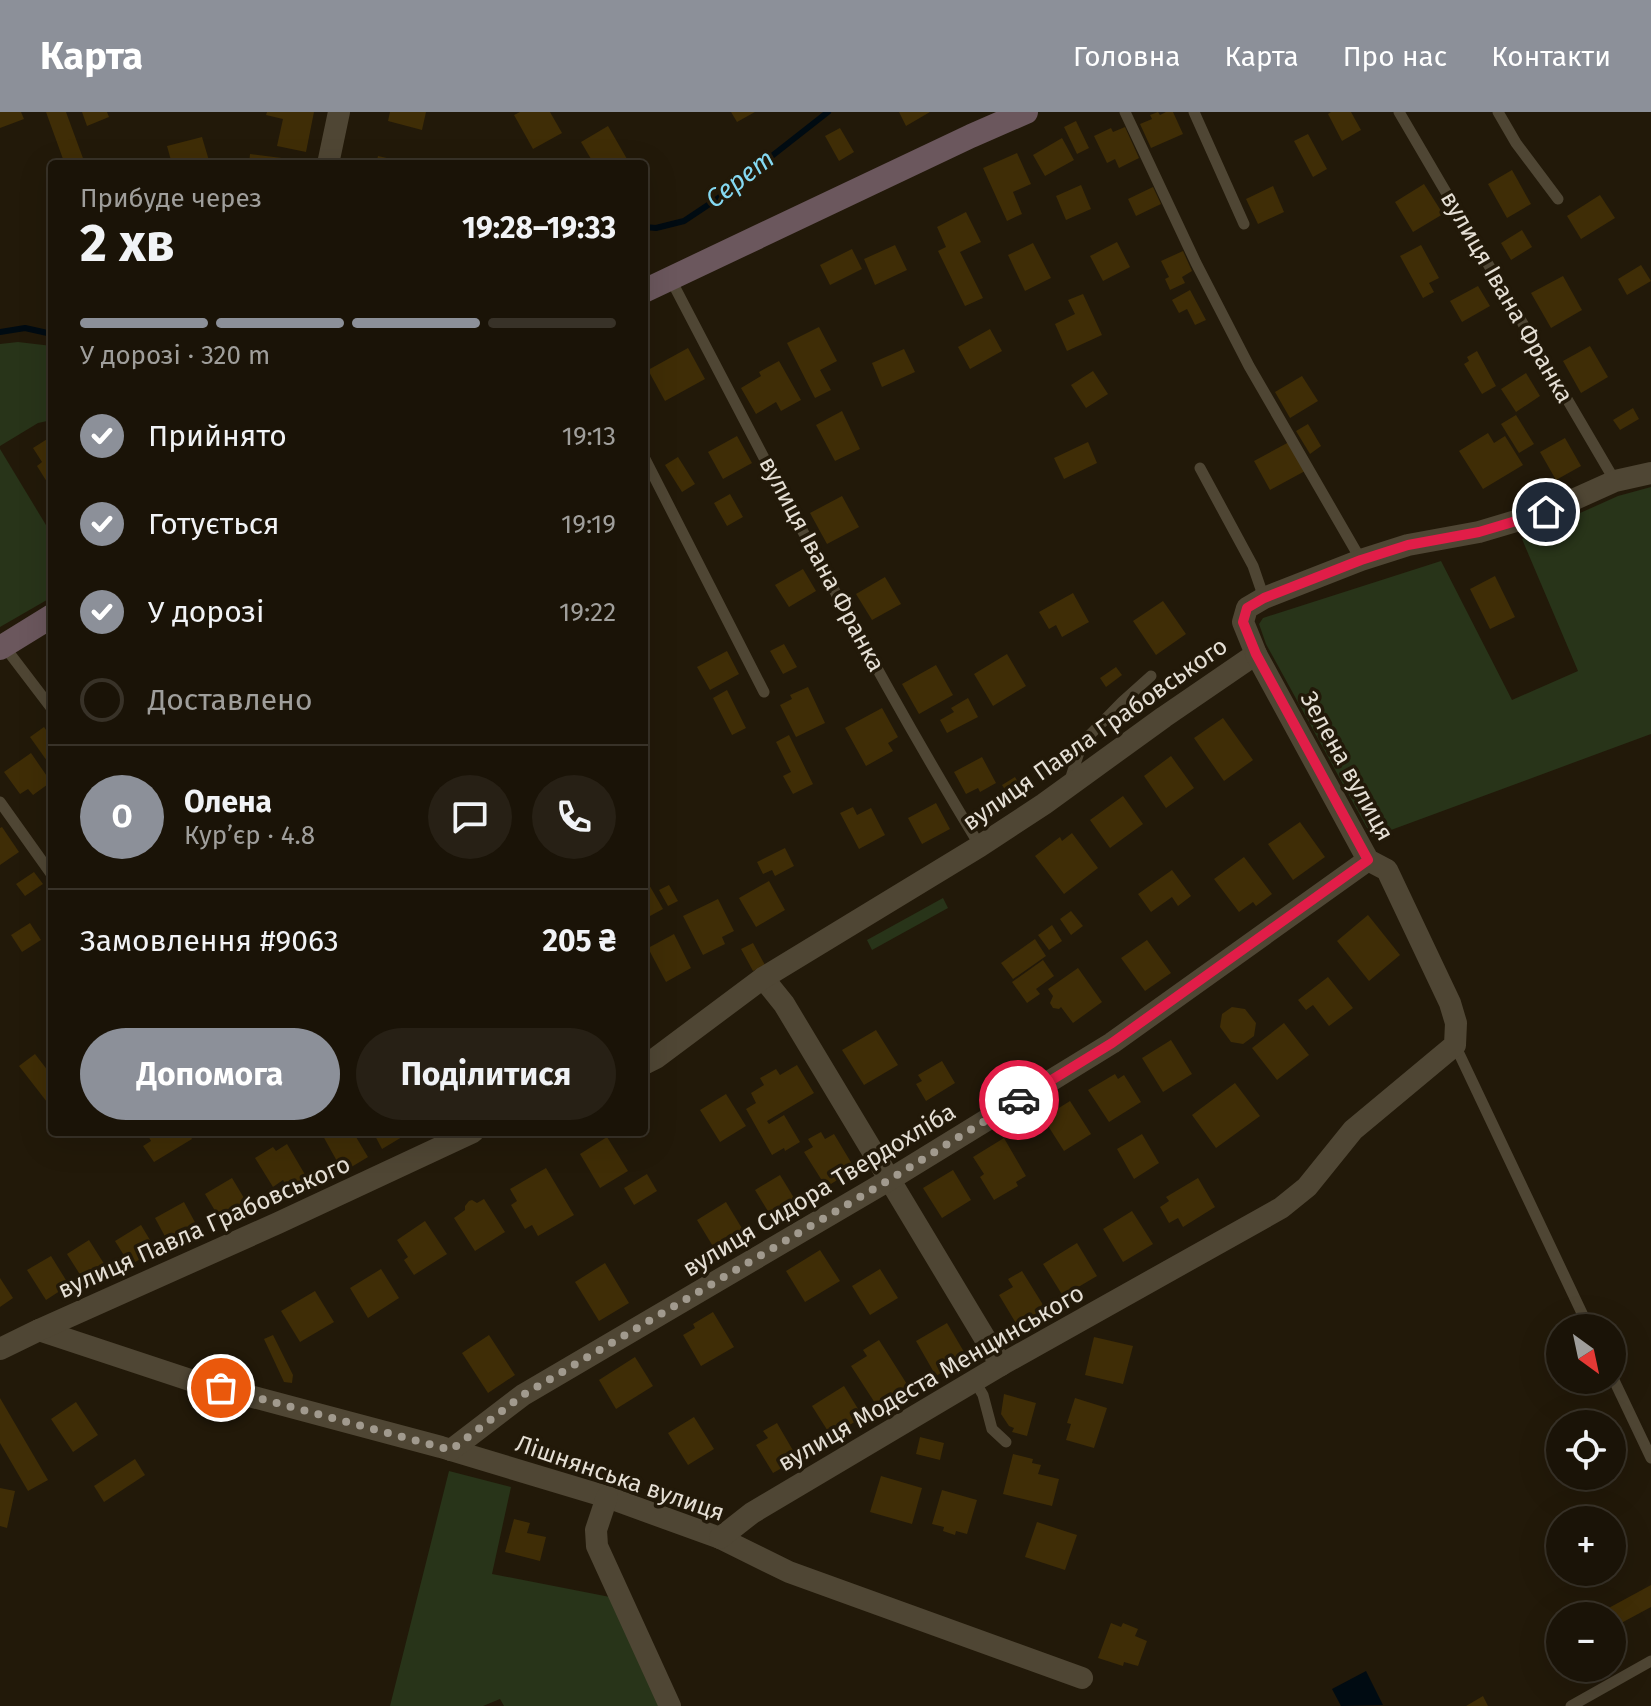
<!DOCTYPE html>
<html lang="uk">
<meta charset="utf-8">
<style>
:root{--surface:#1a1307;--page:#272015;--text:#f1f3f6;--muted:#9f9e9b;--line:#383228;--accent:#8c9099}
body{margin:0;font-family:"Fira Sans",sans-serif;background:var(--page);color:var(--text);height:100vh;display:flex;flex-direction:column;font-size:30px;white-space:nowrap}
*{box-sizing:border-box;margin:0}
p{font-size:26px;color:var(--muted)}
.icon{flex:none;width:44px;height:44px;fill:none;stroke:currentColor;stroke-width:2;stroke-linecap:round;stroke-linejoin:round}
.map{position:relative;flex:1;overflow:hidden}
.sheet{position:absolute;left:48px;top:48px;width:600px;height:976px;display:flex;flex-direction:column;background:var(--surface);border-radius:8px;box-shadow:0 8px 32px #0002,0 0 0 2px var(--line)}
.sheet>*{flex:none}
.needle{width:52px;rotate:147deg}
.fabs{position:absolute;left:1546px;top:1202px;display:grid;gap:16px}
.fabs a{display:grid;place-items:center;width:80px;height:80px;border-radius:50%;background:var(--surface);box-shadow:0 8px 32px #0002,0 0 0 2px var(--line);font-size:40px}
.pin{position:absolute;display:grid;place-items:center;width:68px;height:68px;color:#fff;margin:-34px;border:4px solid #fff;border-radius:50%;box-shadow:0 2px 8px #0007}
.courier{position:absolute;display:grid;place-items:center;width:80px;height:80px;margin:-40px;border:6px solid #e11d48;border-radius:50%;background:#fff;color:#222;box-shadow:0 2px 10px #0007}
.overview em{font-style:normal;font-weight:700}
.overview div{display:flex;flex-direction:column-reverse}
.overview{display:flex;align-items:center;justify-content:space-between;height:136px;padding:0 32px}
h1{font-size:52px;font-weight:700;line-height:60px}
.bar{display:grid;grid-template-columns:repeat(4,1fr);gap:12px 8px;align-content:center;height:96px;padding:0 32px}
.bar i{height:10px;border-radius:6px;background:var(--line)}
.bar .current{background:var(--accent)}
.bar p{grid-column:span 4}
.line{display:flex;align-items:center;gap:20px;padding:0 32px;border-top:2px solid var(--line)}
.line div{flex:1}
.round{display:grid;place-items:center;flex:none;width:84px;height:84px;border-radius:42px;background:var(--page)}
ol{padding:0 32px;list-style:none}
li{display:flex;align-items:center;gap:24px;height:88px}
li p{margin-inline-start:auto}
li .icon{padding:8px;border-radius:50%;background:var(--accent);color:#fff;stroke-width:4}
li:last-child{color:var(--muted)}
li i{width:44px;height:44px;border:4px solid var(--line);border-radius:50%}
.cta{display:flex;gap:16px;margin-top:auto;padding:16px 32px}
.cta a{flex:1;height:92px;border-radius:48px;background:var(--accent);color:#fff;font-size:32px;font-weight:700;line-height:92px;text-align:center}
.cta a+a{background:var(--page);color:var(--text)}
header{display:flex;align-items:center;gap:48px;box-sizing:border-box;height:112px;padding:0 40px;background:var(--accent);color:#fff}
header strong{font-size:38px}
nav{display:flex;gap:44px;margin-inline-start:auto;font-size:28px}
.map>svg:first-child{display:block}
.green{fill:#283419}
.water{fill:#000b12}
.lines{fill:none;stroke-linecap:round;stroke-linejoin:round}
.stream{stroke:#000b12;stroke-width:6}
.building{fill:#3f2d06}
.service{stroke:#4f4634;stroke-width:11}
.minor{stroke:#4f4634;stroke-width:22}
.secondary{stroke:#6b575d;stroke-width:24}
.done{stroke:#a19a8e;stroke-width:8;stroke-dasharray:0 14.4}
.route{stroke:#e11d48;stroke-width:10}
.labels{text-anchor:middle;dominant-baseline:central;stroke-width:7;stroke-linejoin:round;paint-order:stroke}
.street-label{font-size:24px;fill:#e5dfd5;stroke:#221909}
.water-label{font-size:26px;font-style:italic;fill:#85d9f2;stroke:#221909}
</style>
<header>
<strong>Карта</strong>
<nav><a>Головна</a><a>Карта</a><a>Про нас</a><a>Контакти</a></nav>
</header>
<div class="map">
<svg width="1651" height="1594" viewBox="0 0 1651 1594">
<rect width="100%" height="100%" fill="#221909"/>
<!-- green -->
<g class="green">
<path d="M18,230L52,234V308L38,311L0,334V232Z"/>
<path d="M0,337L52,423V485L0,515Z"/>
<path d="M1651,375V622L1372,725L1266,532L1259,512L1263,506L1441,449L1512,588L1578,559L1522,427L1618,384Z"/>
<path d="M943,786L948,796L872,838L867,828Z"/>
<path d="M449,1359L511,1375L492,1462L610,1485L661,1594H504L500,1587L483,1594H390Z"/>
</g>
<!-- water -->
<path class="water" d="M1366,1559L1383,1593L1341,1594L1332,1577Z"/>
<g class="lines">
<!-- stream -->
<g class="stream">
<path d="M644,115L656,116L684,109L717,87L828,0"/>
<path d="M0,220L25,216L52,222"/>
</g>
</g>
<!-- building -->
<g class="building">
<path d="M0,0H21L24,7L0,16Z"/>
<path d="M46,0H66L84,49L78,52H49L63,47Z"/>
<path d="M82,0H107L109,5L87,14Z"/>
<path d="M267,0H314L306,40L277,34L283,7L266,3Z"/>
<path d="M390,0H426L422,18L388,9Z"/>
<path d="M520,0H550L562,21L533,37L514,3Z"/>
<path d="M731,0H755L737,10Z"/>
<path d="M899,0H930L906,14Z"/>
<path d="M1158,0L1160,3L1166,0H1173L1183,22L1151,36L1140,12L1152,7L1150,3Z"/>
<path d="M1331,0H1351L1361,18L1342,29L1328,2Z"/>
<path d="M1076,9L1089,36L1077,42L1064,15Z"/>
<path d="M608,14L627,47L619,52H594L581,30Z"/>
<path d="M1125,15L1139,46L1119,56L1115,47L1107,51L1094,24L1111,16L1113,20Z"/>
<path d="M840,16L854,40L839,49L825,24Z"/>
<path d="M1308,22L1327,57L1313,65L1294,29Z"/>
<path d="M202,25L210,52H172L167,34Z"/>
<path d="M1062,26L1074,48L1045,64L1033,43Z"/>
<path d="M1017,41L1031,72L1013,80L1022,102L1007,109L983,56Z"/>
<path d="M250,42L282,46L281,52H249Z"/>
<path d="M378,44L409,51V52H376Z"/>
<path d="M1512,58L1531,92L1507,106L1488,72Z"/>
<path d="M1424,72L1443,102L1413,120L1395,90Z"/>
<path d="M1081,73L1091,97L1066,108L1056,84Z"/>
<path d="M1273,74L1284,100L1258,112L1246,87Z"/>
<path d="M1153,75L1161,92L1136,104L1128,87Z"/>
<path d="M1600,83L1615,106L1581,127L1567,104Z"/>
<path d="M966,100L981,130L960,140L983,186L965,194L938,139L946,135L937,115Z"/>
<path d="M1522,118L1532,135L1511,148L1501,131Z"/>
<path d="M1117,130L1130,155L1103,169L1090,144Z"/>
<path d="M1033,131L1051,166L1025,179L1008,143Z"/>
<path d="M895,133L907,158L875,173L864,147Z"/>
<path d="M1421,133L1439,166L1429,171L1434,180L1423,186L1400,144Z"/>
<path d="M852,137L862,157L830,173L820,153Z"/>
<path d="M1183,139L1192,159L1182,165L1185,171L1170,178L1165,167L1169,165L1161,149Z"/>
<path d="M1641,153L1651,169L1627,183L1618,167Z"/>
<path d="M1563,164L1582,198L1551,216L1531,181Z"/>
<path d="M1478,174L1490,194L1462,210L1450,189Z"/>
<path d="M1190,178L1206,208L1195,213L1187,197L1179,201L1172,188Z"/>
<path d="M1083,182L1102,223L1067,239L1055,212L1075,202L1068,188Z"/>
<path d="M819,215L837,249L820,258L831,278L815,286L787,231Z"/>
<path d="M990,217L1002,239L970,257L958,235Z"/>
<path d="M1590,234L1608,265L1581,281L1563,249Z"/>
<path d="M688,236L705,267L665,289L648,258Z"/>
<path d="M904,237L915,260L882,275L872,251Z"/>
<path d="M1477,239L1496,274L1482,282L1464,252L1469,249L1467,245Z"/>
<path d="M779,249L801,288L781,299L776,290L756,302L741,276L761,264L759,260Z"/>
<path d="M1093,259L1108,282L1086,296L1071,273Z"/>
<path d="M1526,261L1540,284L1516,300L1501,277Z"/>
<path d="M1302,264L1318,289L1290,306L1275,280Z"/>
<path d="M1633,296L1639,307L1620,318L1613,308Z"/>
<path d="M842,299L860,337L835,349L816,313Z"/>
<path d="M1516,303L1534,332L1519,341L1501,312Z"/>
<path d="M1308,312L1321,334L1310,342L1296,319Z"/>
<path d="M1488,321L1494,331L1505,324L1523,353L1483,377L1459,339Z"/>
<path d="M52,324V378L37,354L42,350L33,336Z"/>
<path d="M737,324L752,351L723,367L708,340Z"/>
<path d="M1565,326L1581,354L1556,368L1540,340Z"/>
<path d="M1088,330L1097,351L1064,367L1054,346Z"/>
<path d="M1289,330L1305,359L1270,378L1254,349Z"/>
<path d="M678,345L695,372L682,380L665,353Z"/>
<path d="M730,382L743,405L727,414L714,391Z"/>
<path d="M842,384L859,415L827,432L810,401Z"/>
<path d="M803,457L816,479L789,495L775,473Z"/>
<path d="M1495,464L1515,505L1490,517L1470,477Z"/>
<path d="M885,465L901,492L872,508L856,482Z"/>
<path d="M1073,481L1089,510L1062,525L1056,513L1049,517L1039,500Z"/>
<path d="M1163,489L1186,522L1156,543L1133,509Z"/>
<path d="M784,532L797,555L783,562L770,539Z"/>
<path d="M727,539L739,562L710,578L697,555Z"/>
<path d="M1007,542L1026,574L993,594L974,562Z"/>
<path d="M936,553L953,583L919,602L902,572Z"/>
<path d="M1116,555L1122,563L1106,575L1100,566Z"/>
<path d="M808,575L825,611L796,625L780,593L792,587L790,583Z"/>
<path d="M727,578L746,616L732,623L713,586Z"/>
<path d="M968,586L978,605L947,621L940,608L954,600L951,596Z"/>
<path d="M882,596L898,625L888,631L893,639L866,654L845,616Z"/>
<path d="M1223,606L1253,648L1224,669L1194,626Z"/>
<path d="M44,615L52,626V656L30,625Z"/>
<path d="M789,623L813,672L793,682L783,664L791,660L776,630Z"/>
<path d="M31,641L51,670L33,683L28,677L20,682L4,660Z"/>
<path d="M1171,644L1194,676L1166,696L1144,664Z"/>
<path d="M982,645L996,671L980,680L978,676L966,682L954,660Z"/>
<path d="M1015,665L1023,679L1011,687L1002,673Z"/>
<path d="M1123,684L1143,712L1110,736L1090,708Z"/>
<path d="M936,691L950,717L922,732L908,706Z"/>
<path d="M853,695L857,703L871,696L885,723L859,737L840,701Z"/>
<path d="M1300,710L1325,745L1293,768L1268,732Z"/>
<path d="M2,715L19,740L0,753V716Z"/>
<path d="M1072,721L1098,756L1064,782L1035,744L1060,725L1062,729Z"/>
<path d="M785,736L794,754L775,764L772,758L763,762L757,750Z"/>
<path d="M1244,745L1272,782L1256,794L1253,790L1239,800L1214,767Z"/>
<path d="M1172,758L1191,784L1178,794L1172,785L1151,800L1138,782Z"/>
<path d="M34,760L43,772L25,784L16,772Z"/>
<path d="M644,764L663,797L650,804L644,794Z"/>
<path d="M769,769L785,798L756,815L739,786Z"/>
<path d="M669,773L678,789L668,794L659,778Z"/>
<path d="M718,787L734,819L722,825L725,832L703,843L683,804Z"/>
<path d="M1071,799L1083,814L1071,823L1060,807Z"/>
<path d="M1368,803L1400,843L1369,869L1337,829Z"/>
<path d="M30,811L41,828L22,840L11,823Z"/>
<path d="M1052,813L1062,829L1049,838L1038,823Z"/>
<path d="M674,822L691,856L666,870L648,836Z"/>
<path d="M1035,827L1046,844L1013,867L1001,851Z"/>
<path d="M1147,828L1171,861L1145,879L1121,846Z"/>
<path d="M753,831L765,853L753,859L741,837Z"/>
<path d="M1043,848L1054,864L1036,877L1040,882L1027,891L1012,870Z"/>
<path d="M1078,856L1102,890L1073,911L1061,895L1059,897L1053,896L1050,891L1053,884L1048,877Z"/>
<path d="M1328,865L1353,896L1329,914L1313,893L1306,898L1298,888Z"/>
<path d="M1232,895L1245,897L1256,911L1254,924L1243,932L1231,930L1220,915L1222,902Z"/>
<path d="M1284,911L1309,943L1277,968L1252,936Z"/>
<path d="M876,918L898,953L864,973L842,938Z"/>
<path d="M1171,928L1192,962L1163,980L1142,946Z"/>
<path d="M35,942L52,964V986L47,990L19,954Z"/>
<path d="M942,949L955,971L926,989L916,972L922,969L918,963Z"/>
<path d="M797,953L814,981L767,1009L769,1012L784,1003L800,1030L785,1039L784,1036L772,1043L746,997L756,991L751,981L764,973L760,966L776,957L780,963Z"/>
<path d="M1115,962L1118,967L1124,963L1141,990L1109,1010L1088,978Z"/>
<path d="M1235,971L1260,1004L1216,1036L1192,1003Z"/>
<path d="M726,982L746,1014L720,1030L700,998Z"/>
<path d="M1070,989L1091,1022L1064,1039L1043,1006Z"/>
<path d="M146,1020H188L192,1027L154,1050L143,1034L151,1029Z"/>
<path d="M331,1020H353L368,1045L343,1060L323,1024Z"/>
<path d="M373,1020H406L407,1022L382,1037Z"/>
<path d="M821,1020L825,1027L834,1022L855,1057L826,1075L804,1040L813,1035L808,1027Z"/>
<path d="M1142,1022L1159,1051L1134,1067L1117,1037Z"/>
<path d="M607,1025L628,1059L600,1076L580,1042Z"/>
<path d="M1004,1026L1026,1064L1016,1070L1018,1074L994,1088L980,1065L984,1062L973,1045Z"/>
<path d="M287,1032L307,1066L288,1077L283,1068L273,1075L255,1046L273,1035L276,1039Z"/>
<path d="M546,1056L574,1103L538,1124L532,1113L525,1117L511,1093L517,1089L510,1077Z"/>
<path d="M953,1058L971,1088L942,1106L923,1076Z"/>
<path d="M647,1062L657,1079L634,1093L624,1076Z"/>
<path d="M780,1063L799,1094L774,1109L755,1078Z"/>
<path d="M232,1066L247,1091L220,1107L205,1082Z"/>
<path d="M1198,1066L1215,1095L1183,1115L1178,1106L1169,1111L1160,1095L1169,1089L1166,1085Z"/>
<path d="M484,1087L505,1120L475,1139L454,1106L465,1098V1094L469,1089L472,1088L477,1091Z"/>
<path d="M184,1090L197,1114L168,1130L155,1106Z"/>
<path d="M726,1090L746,1123L717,1141L697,1108Z"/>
<path d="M1132,1099L1153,1132L1123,1150L1103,1117Z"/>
<path d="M425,1109L447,1142L414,1163L404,1148L408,1145L397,1128Z"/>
<path d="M141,1113L156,1138L130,1153L115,1129Z"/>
<path d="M89,1128L108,1158L86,1172L67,1142Z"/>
<path d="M1077,1131L1097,1164L1063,1184L1043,1152Z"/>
<path d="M820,1138L840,1169L805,1190L786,1159Z"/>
<path d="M51,1144L69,1173L46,1188L27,1158Z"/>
<path d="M605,1151L629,1191L599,1209L575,1170Z"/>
<path d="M381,1157L399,1186L368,1206L350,1176Z"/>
<path d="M880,1157L898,1186L870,1203L852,1174Z"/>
<path d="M1022,1159L1045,1196L1017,1213L999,1183L1013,1175L1008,1167Z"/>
<path d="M0,1166L13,1186L0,1195Z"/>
<path d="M315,1179L334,1210L300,1230L281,1199Z"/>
<path d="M713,1200L734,1235L701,1254L683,1223L695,1216L693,1212Z"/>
<path d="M947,1211L967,1245L936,1264L916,1229Z"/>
<path d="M273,1223L293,1263L292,1271L284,1270L264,1227Z"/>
<path d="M489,1223L515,1263L488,1281L462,1241Z"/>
<path d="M1094,1225L1133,1234L1123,1272L1085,1263Z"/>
<path d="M879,1228L910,1277L884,1294L880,1288L875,1291L851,1254L867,1244L863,1238Z"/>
<path d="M635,1245L653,1274L616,1297L599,1268Z"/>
<path d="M844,1274L863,1305L831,1324L812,1294Z"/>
<path d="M1004,1282L1036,1291L1027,1324L1012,1320L1014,1316L1009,1314L1001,1302Z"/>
<path d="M0,1286L48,1368L28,1379L0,1331Z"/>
<path d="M1075,1286L1107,1296L1094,1336L1066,1328L1071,1312L1067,1311Z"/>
<path d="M76,1290L98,1323L73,1340L51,1307Z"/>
<path d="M694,1305L714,1337L688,1353L668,1321Z"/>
<path d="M777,1311L798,1347L773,1361L756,1333L768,1326L763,1319Z"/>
<path d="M920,1325L944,1331L940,1348L916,1342Z"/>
<path d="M1013,1342L1033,1347L1032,1351L1041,1353L1038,1362L1059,1367L1052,1394L1003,1382Z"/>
<path d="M135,1347L145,1363L104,1390L94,1374Z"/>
<path d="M881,1364L922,1376L912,1412L870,1400Z"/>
<path d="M0,1376L15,1379L7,1416L0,1414Z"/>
<path d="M942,1378L977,1388L967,1422L956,1419L955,1423L943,1419L944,1415L932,1412Z"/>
<path d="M514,1407L530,1411L527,1421L546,1425L540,1449L505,1440Z"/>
<path d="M1037,1410L1077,1423L1065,1458L1025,1445Z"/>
<path d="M1651,1473V1495L1612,1516V1504H1594Z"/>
<path d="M1111,1511L1121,1515L1123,1511L1138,1517L1135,1524L1147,1529L1138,1554L1124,1550L1123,1554L1098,1546Z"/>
<path d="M1483,1584L1488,1594H1466Z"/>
</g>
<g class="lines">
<!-- service -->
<g class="service">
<path d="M1125,0L1196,151L1249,254L1361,448"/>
<path d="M1194,0L1244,112"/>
<path d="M1399,0L1615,369"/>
<path d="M1498,0L1516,31L1558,87"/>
<path d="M670,166C770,357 868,550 980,734"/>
<path d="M644,345L764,580"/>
<path d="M1200,356L1253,454L1264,486"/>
<path d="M4,534L52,597"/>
<path d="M1070,668L1082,631L1122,590L1151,564"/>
<path d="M0,690L52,763"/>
<path d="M1455,933L1589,1216"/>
<path d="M1612,1264L1651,1346"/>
<path d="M974,1268L983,1283L992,1317L1006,1330"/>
<path d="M1571,1594L1651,1549"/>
</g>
<!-- minor -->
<g class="minor">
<path d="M328,52L339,0"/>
<path d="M763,866L784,892L1001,1253"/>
<path d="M644,952L656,946L763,866L980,734L1044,692L1164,605L1256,542L1243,510L1247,496L1264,486L1361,448L1408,433L1479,420L1546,400L1615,369L1651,361"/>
<path d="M39,1218L193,1269L441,1335L607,1385L720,1426L789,1460L1082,1566"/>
<path d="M0,1237L39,1218L278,1111L473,1020"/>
<path d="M451,1338L523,1283L889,1068L1112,931L1368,748"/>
<path d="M607,1385L596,1418L597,1434L670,1594"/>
<path d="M720,1426L752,1401L1001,1253L1281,1096L1307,1075L1353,1018L1455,933L1456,911L1450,891L1387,758L1368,748L1256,542"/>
</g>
<!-- secondary -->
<g class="secondary">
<path d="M644,179L971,24L1026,0"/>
<path d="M0,536L52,504"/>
</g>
</g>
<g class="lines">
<!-- done -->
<path class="done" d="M221,1276L451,1338L523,1283L889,1068L1019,988"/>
<!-- route -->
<path class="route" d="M1019,988L1112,931L1368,748L1256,542L1243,510L1247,496L1264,486L1361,448L1408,433L1479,420L1546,400"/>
</g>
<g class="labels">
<!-- street labels -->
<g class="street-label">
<text transform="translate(1507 185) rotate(60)">вулиця Івана Франка</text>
<text transform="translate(822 452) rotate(62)">вулиця Івана Франка</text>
<text transform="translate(1095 622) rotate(-35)">вулиця Павла Грабовського</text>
<text transform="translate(1347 654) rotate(61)">Зелена вулиця</text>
<text transform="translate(819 1078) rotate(-31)">вулиця Сидора Твердохліба</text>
<text transform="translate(204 1115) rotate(-24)">вулиця Павла Грабовського</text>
<text transform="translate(931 1266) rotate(-30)">вулиця Модеста Менцинського</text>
<text transform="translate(620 1366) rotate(19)">Лішнянська вулиця</text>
</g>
<!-- water labels -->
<g class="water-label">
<text transform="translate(740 67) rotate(-37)">Серет</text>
</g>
</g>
</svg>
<div class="fabs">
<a><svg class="needle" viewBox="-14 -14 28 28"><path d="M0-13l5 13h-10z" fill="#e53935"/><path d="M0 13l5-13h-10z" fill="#9f9e9b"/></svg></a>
<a><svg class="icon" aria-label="locate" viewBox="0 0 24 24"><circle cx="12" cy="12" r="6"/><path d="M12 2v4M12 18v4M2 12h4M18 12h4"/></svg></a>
<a>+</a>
<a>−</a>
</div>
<div class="pin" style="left:221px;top:1276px;background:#ea580c"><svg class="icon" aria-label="bag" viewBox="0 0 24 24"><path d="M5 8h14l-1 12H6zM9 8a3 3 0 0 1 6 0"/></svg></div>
<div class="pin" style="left:1546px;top:400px;background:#1f2937"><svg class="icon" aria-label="home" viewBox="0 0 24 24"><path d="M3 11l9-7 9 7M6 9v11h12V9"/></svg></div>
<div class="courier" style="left:1019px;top:988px"><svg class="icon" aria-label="car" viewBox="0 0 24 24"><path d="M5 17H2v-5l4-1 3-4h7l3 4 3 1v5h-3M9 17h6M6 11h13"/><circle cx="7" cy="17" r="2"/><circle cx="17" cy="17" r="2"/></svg></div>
<section class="sheet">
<div class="overview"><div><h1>2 хв</h1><p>Прибуде через</p></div><em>19:28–19:33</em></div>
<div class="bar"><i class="current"></i><i class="current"></i><i class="current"></i><i></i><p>У дорозі · 320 m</p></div>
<ol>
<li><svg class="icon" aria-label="check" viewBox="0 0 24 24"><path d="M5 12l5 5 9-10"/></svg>Прийнято<p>19:13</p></li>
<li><svg class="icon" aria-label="check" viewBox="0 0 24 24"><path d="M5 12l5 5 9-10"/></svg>Готується<p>19:19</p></li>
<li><svg class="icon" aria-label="check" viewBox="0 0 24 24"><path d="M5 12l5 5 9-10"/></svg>У дорозі<p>19:22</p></li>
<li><i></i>Доставлено</li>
</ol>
<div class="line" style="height:144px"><b class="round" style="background:var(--accent);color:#fff">О</b><div><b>Олена</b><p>Кур’єр · 4.8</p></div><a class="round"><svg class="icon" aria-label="chat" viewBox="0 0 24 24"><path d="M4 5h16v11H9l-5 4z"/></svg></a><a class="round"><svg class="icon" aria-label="phone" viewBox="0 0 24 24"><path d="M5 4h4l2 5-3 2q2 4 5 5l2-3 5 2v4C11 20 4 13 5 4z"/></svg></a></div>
<div class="line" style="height:104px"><div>Замовлення #9063</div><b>205 ₴</b></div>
<div class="cta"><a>Допомога</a><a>Поділитися</a></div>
</section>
</div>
